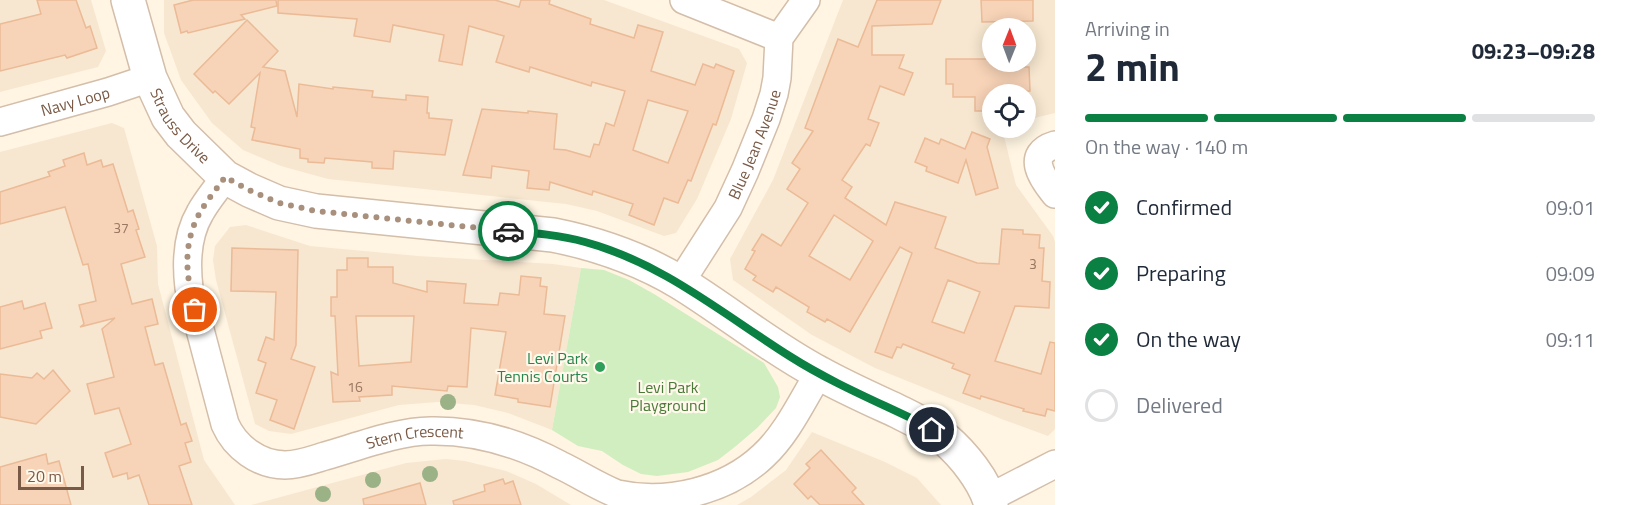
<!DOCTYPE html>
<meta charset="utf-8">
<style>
:root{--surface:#fff;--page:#f6f6f7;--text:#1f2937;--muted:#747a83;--line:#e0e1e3;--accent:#0b8043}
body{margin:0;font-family:"Titillium Web",sans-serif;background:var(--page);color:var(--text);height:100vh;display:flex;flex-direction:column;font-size:22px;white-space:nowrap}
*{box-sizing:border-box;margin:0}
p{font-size:20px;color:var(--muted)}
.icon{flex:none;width:33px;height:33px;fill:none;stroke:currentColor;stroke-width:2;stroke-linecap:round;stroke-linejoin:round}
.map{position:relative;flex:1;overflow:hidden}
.details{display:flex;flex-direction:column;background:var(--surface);width:570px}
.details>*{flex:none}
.needle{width:39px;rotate:1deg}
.buttons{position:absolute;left:982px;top:18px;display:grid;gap:12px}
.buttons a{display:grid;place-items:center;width:54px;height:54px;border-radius:50%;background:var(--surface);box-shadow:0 3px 15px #0003;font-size:30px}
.scale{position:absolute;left:18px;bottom:15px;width:66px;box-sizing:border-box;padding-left:6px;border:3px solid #795a46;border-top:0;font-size:16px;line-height:21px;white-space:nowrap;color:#795a46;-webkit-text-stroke:4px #fff8eb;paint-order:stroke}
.pin{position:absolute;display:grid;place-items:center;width:51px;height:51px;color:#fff;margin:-26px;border:3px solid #fff;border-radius:50%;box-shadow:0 2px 6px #0007}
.courier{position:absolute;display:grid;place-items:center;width:60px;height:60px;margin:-30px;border:4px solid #0b8043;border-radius:50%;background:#fff;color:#222;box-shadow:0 2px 8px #0007}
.summary em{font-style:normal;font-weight:700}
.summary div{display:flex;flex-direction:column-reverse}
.summary{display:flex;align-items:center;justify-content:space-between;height:102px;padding:0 30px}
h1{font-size:39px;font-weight:700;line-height:45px}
.bar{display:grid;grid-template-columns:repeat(4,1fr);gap:9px 6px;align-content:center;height:72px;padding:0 30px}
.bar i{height:8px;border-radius:4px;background:var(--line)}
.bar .current{background:var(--accent)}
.bar p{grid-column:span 4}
ol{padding:0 30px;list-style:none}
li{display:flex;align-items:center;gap:18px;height:66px}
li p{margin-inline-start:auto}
li .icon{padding:6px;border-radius:50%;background:var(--accent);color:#fff;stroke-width:4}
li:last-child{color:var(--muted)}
li i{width:33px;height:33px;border:3px solid var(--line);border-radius:50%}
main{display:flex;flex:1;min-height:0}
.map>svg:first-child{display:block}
.residential{fill:#f7e7d0;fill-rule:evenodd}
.green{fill:#d0eebf}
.building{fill:#f7d3b7;stroke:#ebba96;stroke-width:1.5;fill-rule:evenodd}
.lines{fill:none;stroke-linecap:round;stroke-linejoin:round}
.minor-casing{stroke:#d3beaa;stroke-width:30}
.tertiary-casing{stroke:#d3beaa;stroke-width:36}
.minor{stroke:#fff;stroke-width:27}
.tertiary{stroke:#fff;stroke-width:33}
.tree{fill:#9bb186}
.done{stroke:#a8907d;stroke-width:6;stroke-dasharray:0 10.8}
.route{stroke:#0b8043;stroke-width:8}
.leisure-dot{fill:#2e9e5b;stroke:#fff8eb;stroke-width:2}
.labels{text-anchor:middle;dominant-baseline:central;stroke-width:4.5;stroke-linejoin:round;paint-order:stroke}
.number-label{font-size:14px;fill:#987862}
.street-label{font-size:16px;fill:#795a46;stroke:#fff8eb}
.leisure-label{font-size:16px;fill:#27864d;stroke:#fff8eb;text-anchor:end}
.park-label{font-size:16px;fill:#4a7a3a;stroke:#fff8eb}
</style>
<main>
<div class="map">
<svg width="1055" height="505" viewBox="0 0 1055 505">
<rect width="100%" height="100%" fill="#fff5e2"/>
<!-- residential -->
<g class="residential">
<path d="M0,0H91L106,51L98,67L0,92Z"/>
<path d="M164,0H604L739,49L747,63L731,119L697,199L676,233L664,236L597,211L566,204L328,179L281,166L243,150L212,123L181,80L164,33Z"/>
<path d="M843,0H1055V113L1026,120V94H993V128H1002L1016,185L1053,236L1055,242V429L1048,436L1004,420L875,368L812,335L733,280L730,259L773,180ZM993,28H1026V62H993Z"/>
<path d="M112,123L124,128L157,246L158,284L204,460L235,505H0V152Z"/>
<path d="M246,225L310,246L418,256L553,264L581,268L552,430L508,413L474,405L438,402L399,405L291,434L269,431L255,424L216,280L213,260L215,246L230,227Z"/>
<path d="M812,432L885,462L917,478L941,505H737L751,497L786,470Z"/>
<path d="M446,459L465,461L506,471L536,484L571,505H251L406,463Z"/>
</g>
<!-- green -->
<path class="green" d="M581,268L604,270L629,280L654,294L764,363L778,387L780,397L776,408L757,428L736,446L718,460L688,472L657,476L641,474L623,465L602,451L578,446L552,430Z"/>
<!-- building -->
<g class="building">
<path d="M37,0H76L86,28L90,26L97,48L67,58L65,55L0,71V24L41,14Z"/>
<path d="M193,0H276L277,6L241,15L245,19L188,33L187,31L181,33L174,5Z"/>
<path d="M278,0H495L519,7L521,0H550L549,4L591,19L590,24L634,38L638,25L663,32L651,71L695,85L703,64L714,68L716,64L734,71L716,125L713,124L691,181L688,180L678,203L664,198L654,225L629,215L633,204L593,191L592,195L550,182L549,190L527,188L529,171L492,166L491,178L463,175L482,109L528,113V111L557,114L554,149L566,150L590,157L594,144L599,145L606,123L614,126L625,91L592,82L591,86L530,67L529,72L496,62L504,36L469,26L462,65L439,61L444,35L393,25L390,42L354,36L357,19L278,13ZM648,100L688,111L668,163L633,150Z"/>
<path d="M877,0H941L932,24L872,26V55H904L899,68L913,73L904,95L880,86L868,119L879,123L870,146L866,144L842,180L852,187L845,198L886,225L895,202L946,217L935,248L977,263L999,264L1002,229L1023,230V234L1040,235L1039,248H1044L1042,281L1050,282L1049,308L1015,306L995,361L1041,374L1050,342L1055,343V411L1047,409L1045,416L1023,411L1024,409L981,396L980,399L963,393L970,375L952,368L954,364L903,344L901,348L897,347L892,358L875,352L912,253L900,247L850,332L827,319L825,322L807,312L809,307L776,287L773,292L753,280L756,276L745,269L755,251L752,250L762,234L781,246L808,203L787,189L800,169L792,163L813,131L805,128L838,39L858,47ZM834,215L873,241L850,280L809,256ZM948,280L980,292L964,333L932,322Z"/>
<path d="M981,0H1033V21L982,22Z"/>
<path d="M247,20L278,51L263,67L285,71L297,117L299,84L333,89V87L373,91L372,97L406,100V95L428,97L427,113H429V118L452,120L445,155L394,151L393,169L372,168V162L325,158L324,163L308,162V159L300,158V149L252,140L255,128L251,127L260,73L229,104L215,91L213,93L194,74Z"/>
<path d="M946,59H993V62H1013V67H1029L1030,91L999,92V94H993V111H975V97H953V84H946Z"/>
<path d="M972,132L990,139L987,147L998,188L976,195L966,160L958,183L926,171L927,167L915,162L925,138L939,144L941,139L965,149Z"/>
<path d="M84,153L87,165L101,160L103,167L113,164L128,212L133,210L139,229L136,230L145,257L121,264L132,304L152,299L158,324L145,327L155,365L163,363L181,425L186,423L192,441L185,443L191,462L179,466L192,505H149L139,475L128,479L127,473L113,477L105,453L131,444L119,408L95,414L87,384L114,377L102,329L115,318L80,327L84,324L79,305L96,301L88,264L83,265L65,207L0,224V192L50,176L48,172L65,166L63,160Z"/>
<path d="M232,248L298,250L296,345L291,359L315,367L294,429L270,420L277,400L256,393L266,363L258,360L266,337L274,340L276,292L231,291Z"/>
<path d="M347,258H368V267H393V283L427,292V281L466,284L464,303L498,305L500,293L519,295L521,276L541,278L540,286L547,287L544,314L565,316L550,407L518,402V399L495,395L506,332L471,328L467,387L448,386L447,391L392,386V395L359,397L360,401L333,402L331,372L338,375L335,316H331V297H337V270H347ZM356,316H414L411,362L359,366Z"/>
<path d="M22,301L24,309L45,303L52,328L40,331L42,338L0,349V307Z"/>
<path d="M53,370L70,391L36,424L0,417V374L32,378L37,373L44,379Z"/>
<path d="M821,450L856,488L852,492L864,505H820L811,496L808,499L794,484L810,468L806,464Z"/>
<path d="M46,454L48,464L59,461L71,505H0V467Z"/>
<path d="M503,479L505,484L513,481L521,505H454L453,501L485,491L484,485Z"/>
<path d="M420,483L426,505H364L363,499Z"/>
</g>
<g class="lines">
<!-- minor casing -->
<g class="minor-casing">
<g id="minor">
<path d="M684,0L779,38"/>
<path id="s1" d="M0,122L108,92L150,78"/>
<path d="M1055,145C1025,154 1042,178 1055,194"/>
<path id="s2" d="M225,177C217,189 207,200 200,213C187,235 186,263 189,288L225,424C235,447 259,465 285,465C299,465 312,460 325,456C357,447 398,431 430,431C477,430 519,443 560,465C579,474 597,486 617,494C667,505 726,491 763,456C787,434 802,401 819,373"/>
<path id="s3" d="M680,283L728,208L745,171L766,119L774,94L777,78L779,38L806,0"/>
<path d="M989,498L1055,464"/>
</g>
</g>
<!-- tertiary casing -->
<g class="tertiary-casing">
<g id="tertiary">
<path id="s4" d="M128,0L150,78L168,117L181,134L225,177L249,190L279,203L316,211L553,235C598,244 641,259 681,283C728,312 770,347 819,373C844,387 871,399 897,411C913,419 930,427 944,438C963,454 985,481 991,505"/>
</g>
</g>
<!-- minor -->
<use href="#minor" class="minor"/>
<!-- tertiary -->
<use href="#tertiary" class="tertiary"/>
</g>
<!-- trees -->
<g class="tree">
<circle cx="448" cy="402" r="8"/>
<circle cx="430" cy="474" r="8"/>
<circle cx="373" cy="480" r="8"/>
<circle cx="323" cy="494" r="8"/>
</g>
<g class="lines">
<!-- done -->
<path class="done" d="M195,310C188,283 183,256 193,228C199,209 214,193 225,177L249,190L279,203L316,211L508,231"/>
<!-- route -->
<path class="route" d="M508,231C534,233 560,235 585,242C663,263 724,315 791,357C832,383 878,402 921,423L932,430"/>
</g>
<!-- markers -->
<circle class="leisure-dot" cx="600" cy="367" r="6"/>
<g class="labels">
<!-- number labels -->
<g class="number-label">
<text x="121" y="227">37</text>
<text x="1033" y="263">3</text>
<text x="355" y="386">16</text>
</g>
<!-- street labels -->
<g class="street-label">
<text stroke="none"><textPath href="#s1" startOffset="78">Navy Loop</textPath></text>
<text stroke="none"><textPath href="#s4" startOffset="138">Strauss Drive</textPath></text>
<text stroke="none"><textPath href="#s3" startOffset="158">Blue Jean Avenue</textPath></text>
<text stroke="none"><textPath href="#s2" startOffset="472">Stern Crescent</textPath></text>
</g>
<!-- leisure labels -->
<g class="leisure-label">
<text x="588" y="358">Levi Park<tspan x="588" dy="18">Tennis Courts</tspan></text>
</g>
<!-- park labels -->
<g class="park-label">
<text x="668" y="387">Levi Park<tspan x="668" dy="18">Playground</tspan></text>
</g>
</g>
</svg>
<div class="buttons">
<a><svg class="needle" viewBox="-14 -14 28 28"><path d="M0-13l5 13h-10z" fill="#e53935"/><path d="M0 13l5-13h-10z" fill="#747a83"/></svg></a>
<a><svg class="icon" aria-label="locate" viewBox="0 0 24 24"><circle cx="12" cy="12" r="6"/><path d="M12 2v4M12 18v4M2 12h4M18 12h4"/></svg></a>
</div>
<div class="scale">20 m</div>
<div class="pin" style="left:195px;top:310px;background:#ea580c"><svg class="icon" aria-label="bag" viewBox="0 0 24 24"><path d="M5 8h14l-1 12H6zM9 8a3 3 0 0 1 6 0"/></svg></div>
<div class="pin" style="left:932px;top:430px;background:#1f2937"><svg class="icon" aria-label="home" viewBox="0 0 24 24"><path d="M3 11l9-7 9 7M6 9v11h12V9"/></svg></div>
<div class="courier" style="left:508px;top:231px"><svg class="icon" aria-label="car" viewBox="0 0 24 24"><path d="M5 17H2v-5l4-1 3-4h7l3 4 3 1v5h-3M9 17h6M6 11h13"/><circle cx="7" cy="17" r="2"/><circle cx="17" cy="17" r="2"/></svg></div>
</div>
<section class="details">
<div class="summary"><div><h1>2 min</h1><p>Arriving in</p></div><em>09:23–09:28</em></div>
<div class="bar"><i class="current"></i><i class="current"></i><i class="current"></i><i></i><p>On the way · 140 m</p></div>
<ol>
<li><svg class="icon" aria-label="check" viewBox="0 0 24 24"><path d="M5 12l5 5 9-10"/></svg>Confirmed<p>09:01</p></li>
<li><svg class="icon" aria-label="check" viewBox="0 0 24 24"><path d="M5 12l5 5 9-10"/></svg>Preparing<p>09:09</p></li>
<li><svg class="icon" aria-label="check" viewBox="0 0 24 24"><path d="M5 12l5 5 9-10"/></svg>On the way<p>09:11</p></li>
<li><i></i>Delivered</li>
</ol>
</section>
</main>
